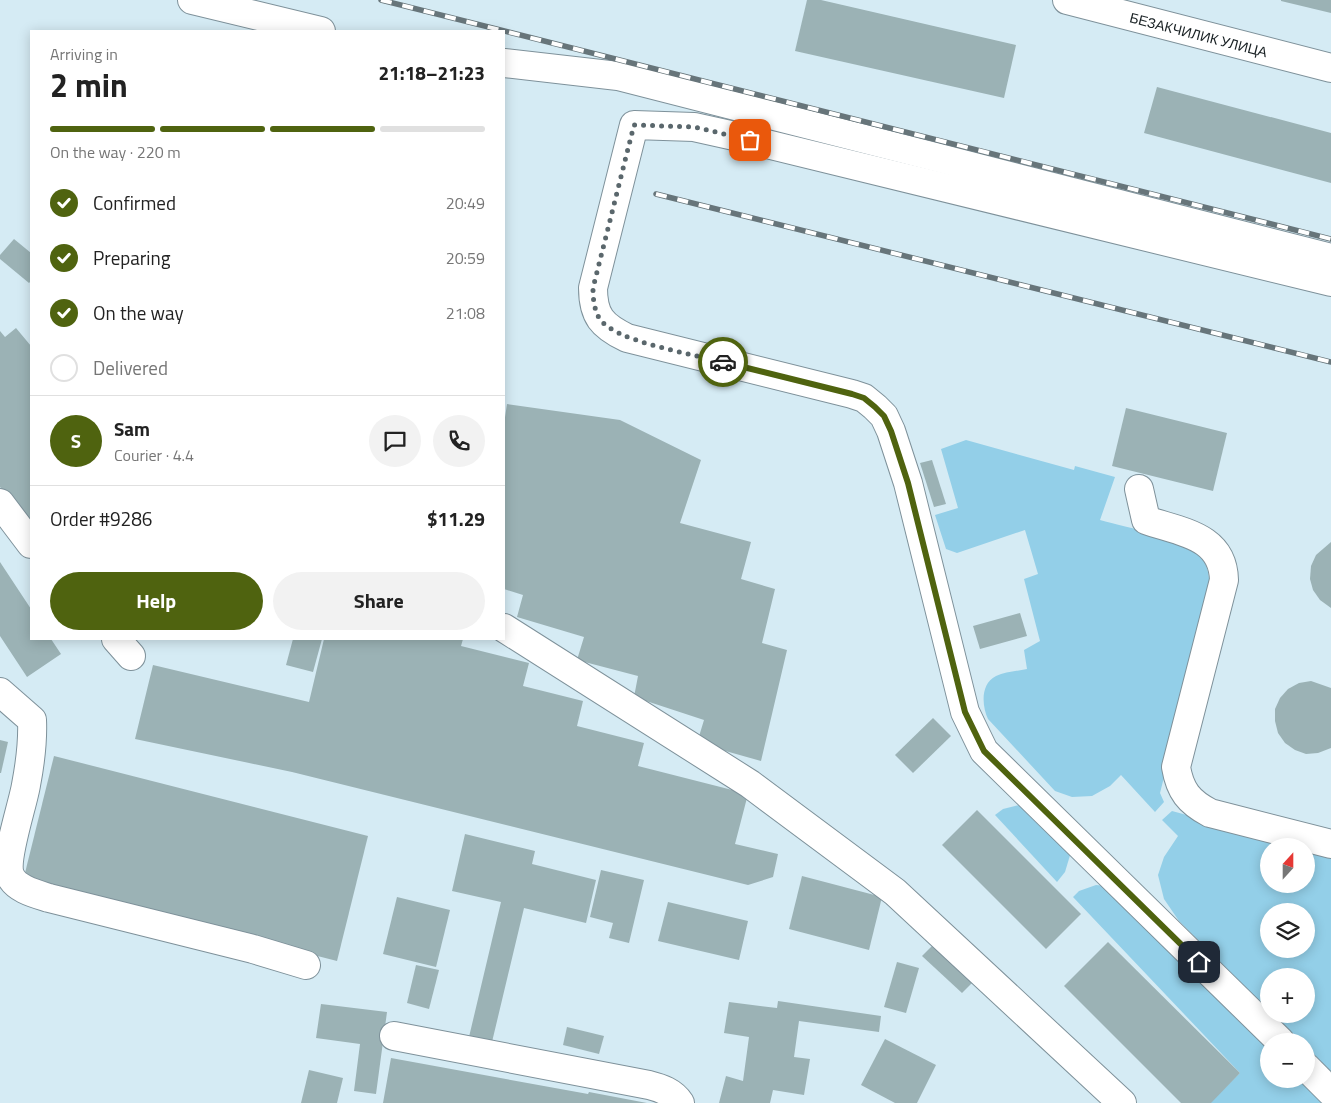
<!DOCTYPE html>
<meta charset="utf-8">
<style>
:root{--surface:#fff;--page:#f2f2f2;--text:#222;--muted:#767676;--line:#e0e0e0;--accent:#4f630f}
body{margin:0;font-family:"Titillium Web",sans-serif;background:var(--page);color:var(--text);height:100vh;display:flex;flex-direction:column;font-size:19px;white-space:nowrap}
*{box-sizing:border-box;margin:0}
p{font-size:16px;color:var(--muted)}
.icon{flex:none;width:28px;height:28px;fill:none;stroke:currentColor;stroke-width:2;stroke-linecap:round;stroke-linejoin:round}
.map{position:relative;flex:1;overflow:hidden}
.sheet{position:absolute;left:30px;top:30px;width:475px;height:610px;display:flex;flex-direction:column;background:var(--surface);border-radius:0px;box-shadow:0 2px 12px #0003}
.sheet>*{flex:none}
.needle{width:32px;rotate:21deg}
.controls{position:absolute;left:1260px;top:838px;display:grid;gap:10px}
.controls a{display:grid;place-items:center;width:55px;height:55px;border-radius:50%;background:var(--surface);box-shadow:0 2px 12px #0003;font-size:25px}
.pin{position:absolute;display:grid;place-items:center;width:42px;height:42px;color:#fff;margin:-21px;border-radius:10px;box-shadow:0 2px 8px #0006}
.courier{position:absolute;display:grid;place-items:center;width:50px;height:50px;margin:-25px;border:4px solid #4f630f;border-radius:50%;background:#fff;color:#222;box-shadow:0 1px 6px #0007}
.head em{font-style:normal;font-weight:700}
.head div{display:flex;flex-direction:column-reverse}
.head{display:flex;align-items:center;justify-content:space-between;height:85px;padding:0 20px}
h1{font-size:32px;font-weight:700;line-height:38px}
.bar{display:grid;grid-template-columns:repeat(4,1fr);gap:8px 5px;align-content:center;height:60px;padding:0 20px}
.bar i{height:6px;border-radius:4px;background:var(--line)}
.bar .on{background:var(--accent)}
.bar p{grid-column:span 4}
.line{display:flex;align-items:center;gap:12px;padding:0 20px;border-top:1px solid var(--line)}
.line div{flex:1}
.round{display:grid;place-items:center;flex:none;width:52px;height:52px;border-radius:26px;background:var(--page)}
ol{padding:0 20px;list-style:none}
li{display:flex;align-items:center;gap:15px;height:55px}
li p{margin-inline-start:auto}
li .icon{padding:5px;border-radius:50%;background:var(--accent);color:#fff;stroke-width:4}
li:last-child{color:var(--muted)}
li i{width:28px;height:28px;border:2px solid var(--line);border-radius:50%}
.button{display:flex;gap:10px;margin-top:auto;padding:10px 20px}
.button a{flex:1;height:58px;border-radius:30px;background:var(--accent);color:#fff;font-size:20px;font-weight:700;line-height:58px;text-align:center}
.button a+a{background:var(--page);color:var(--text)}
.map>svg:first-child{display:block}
.green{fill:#93cfe8;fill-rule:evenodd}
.building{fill:#9bb2b5}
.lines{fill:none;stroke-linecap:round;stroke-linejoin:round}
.minor-casing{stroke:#7e919a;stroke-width:30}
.minor{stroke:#fff;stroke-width:28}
.rail-casing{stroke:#67757a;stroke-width:5.5}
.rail{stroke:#fff;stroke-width:4;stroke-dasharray:11;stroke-linecap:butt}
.done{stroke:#5a676c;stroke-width:5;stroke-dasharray:0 9}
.route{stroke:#4f630f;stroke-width:6}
.labels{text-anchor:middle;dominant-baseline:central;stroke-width:4.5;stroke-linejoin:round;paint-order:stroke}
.street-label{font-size:14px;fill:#182023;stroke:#fff}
</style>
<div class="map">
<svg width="1331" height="1103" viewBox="0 0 1331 1103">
<rect width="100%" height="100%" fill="#d5ebf4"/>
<!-- green -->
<g class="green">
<path d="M966,440L1074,470L1075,466L1115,477L1100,520C1127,528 1187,537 1203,560C1209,568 1209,579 1210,589L1163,781L1160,793L1164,802L1155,812L1121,775L1110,786L1092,796L1072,797L1055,791L988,719C982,706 980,684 996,676C1005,672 1017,671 1027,669L1024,650L1040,641L1024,579L1038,574L1025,530L957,553L946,549L935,515L958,508L941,449Z"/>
<path d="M1023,804L1071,852L1065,872L1057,882L995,815L1003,809Z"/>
<path d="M1172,811L1300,846H1269V884H1306V848L1331,854V1073L1306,1048V1041H1299L1272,1014H1306V976H1269V1011L1179,921L1164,899L1158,875L1164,857L1178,836L1162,820ZM1269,911H1306V949H1269Z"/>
<path d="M1096,885L1106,886L1269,1045V1079H1302L1326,1103H1209L1240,1073L1073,897L1079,891Z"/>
</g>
<!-- building -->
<g class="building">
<path d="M807,0H821L1016,45L1004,98L795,51Z"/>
<path d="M1281,0H1331V13L1281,1Z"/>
<path d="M1157,87L1331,133V183L1144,133Z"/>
<path d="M14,239L31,253V281L29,283L0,259V255Z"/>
<path d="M16,328L31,346V524L0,487V331L5,337Z"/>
<path d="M507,404L620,420L701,460L680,523L751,542L741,579L775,589L762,643L787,650L761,761L697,743L704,720L634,697L638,676L577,660L584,637L517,617L523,595L504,589V424Z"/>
<path d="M1126,408L1227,433L1213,491L1112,466Z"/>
<path d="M932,460L946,504L934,507L920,463Z"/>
<path d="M1331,542V608L1320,600L1313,590L1310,579L1311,566L1316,555Z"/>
<path d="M0,562L31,609V639H51L61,654L27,677L0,636Z"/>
<path d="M1020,613L1027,636L980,649L973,626Z"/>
<path d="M293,639H322L313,672L286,665Z"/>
<path d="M324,639H463L461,646L529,663L523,686L583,701L577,726L644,743L638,766L748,794L735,844L778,854L773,877L748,885L292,772L135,739L153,665L309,702Z"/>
<path d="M1311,681L1331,688V748L1318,753L1306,754L1295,750L1285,743L1278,733L1275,721V709L1280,698L1288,689L1299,683Z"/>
<path d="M933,718L951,736L913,773L895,755Z"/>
<path d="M0,740L8,742L1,773H0Z"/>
<path d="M54,756L368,836L337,961L23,881Z"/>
<path d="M977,810L1081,914L1046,949L942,845Z"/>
<path d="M465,834L535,851L532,864L596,880L586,923L524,908L492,1042L469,1037L501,902L452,891Z"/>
<path d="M601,870L644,880L629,943L609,938L613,923L590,917Z"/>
<path d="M802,876L882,897L869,950L789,929Z"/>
<path d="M397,897L450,910L436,967L383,954Z"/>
<path d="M668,902L748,921L739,960L658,941Z"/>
<path d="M936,942L975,980L962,993L922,956Z"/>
<path d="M1108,942L1240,1073L1211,1103H1181L1064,986Z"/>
<path d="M897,962L919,968L906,1013L884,1007Z"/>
<path d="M416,965L439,970L429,1009L407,1003Z"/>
<path d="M778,1001L881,1016L879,1032L799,1021L794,1057L810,1059L804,1095L773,1090L770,1103H719L726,1076L743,1081L749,1037L724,1033L729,1002L777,1008Z"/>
<path d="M321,1004L387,1012L376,1094L354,1091L360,1044L316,1038Z"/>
<path d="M567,1027L604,1036L599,1054L563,1045Z"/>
<path d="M885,1039L936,1065L917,1103H895L861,1085Z"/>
<path d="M391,1058L588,1094L589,1092L647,1103H383Z"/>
<path d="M309,1070L343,1078L337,1103H301Z"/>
</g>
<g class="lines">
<!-- minor casing -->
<g class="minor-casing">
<g id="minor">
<path d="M192,0L321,31"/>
<path id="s1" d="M1067,0L1331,68"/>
<path d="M504,63L618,76L1331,258"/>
<path d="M1139,489L1146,520C1180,532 1223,535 1224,580L1176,767C1180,791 1189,802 1210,813L1331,844"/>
<path d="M0,503L31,544"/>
<path d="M504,628L750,784L895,892L1122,1103"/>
<path d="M116,639L131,656"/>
<path d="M0,692L32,720C33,742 30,764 26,785C23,804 4,859 10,875C15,889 36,894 49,898L253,949L306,965"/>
<path d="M394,1036L649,1085C661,1088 673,1092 680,1103"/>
<path d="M1280,1041L984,751L965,712L908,483L891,431L884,416L875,407L864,398L852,394L627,338C602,326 593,316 593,288L634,125L694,127L730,135L1331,282"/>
<path d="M1306,1067L1331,1092"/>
</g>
</g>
<!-- minor -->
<use href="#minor" class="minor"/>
<!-- rail casing -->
<g class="rail-casing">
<g id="rail">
<path d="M381,0L1331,239"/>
<path d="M656,194L1331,362"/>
</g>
</g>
<!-- rail -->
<use href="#rail" class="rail"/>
</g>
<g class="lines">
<!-- done -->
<path class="done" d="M723,362C694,354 614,342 599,318C594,308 593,299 593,288L634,125L694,127L750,140"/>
<!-- route -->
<path class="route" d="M723,362L852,394L864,398L875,407L884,416L891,431L908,483L965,712L984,751L1199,962"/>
</g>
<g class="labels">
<!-- street labels -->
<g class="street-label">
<text stroke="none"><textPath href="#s1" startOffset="136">БЕЗАКЧИЛИК УЛИЦА</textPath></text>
</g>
</g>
</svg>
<div class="controls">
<a><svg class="needle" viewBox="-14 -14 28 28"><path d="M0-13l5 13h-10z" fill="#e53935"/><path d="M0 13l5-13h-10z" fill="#767676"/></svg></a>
<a><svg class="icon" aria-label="layers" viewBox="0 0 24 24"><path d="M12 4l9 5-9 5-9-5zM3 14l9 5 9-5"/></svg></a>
<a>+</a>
<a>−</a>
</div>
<div class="pin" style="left:750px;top:140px;background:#ea580c"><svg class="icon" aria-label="bag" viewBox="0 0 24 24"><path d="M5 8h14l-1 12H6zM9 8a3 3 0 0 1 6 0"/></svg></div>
<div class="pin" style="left:1199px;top:962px;background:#1f2937"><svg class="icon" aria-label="home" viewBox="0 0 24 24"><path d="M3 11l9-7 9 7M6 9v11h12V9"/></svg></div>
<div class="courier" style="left:723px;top:362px"><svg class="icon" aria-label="car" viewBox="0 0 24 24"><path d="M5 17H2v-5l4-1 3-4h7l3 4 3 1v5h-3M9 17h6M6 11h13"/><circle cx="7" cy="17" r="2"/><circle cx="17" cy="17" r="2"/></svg></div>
<section class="sheet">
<div class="head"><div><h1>2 min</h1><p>Arriving in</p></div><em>21:18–21:23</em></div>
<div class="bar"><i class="on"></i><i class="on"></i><i class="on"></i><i></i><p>On the way · 220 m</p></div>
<ol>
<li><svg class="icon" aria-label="check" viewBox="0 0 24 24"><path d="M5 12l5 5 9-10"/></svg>Confirmed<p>20:49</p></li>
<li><svg class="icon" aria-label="check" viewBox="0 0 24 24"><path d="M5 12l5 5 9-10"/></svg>Preparing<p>20:59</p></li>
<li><svg class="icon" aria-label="check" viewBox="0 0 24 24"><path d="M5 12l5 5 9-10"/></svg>On the way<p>21:08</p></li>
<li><i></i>Delivered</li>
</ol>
<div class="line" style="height:90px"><b class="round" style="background:var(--accent);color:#fff">S</b><div><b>Sam</b><p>Courier · 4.4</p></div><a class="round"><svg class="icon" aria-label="chat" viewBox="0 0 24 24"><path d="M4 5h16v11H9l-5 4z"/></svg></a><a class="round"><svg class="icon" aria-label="phone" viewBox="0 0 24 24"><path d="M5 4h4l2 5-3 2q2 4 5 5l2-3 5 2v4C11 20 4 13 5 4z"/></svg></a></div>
<div class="line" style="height:65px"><div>Order #9286</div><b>$11.29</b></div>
<div class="button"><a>Help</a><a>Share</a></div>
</section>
</div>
